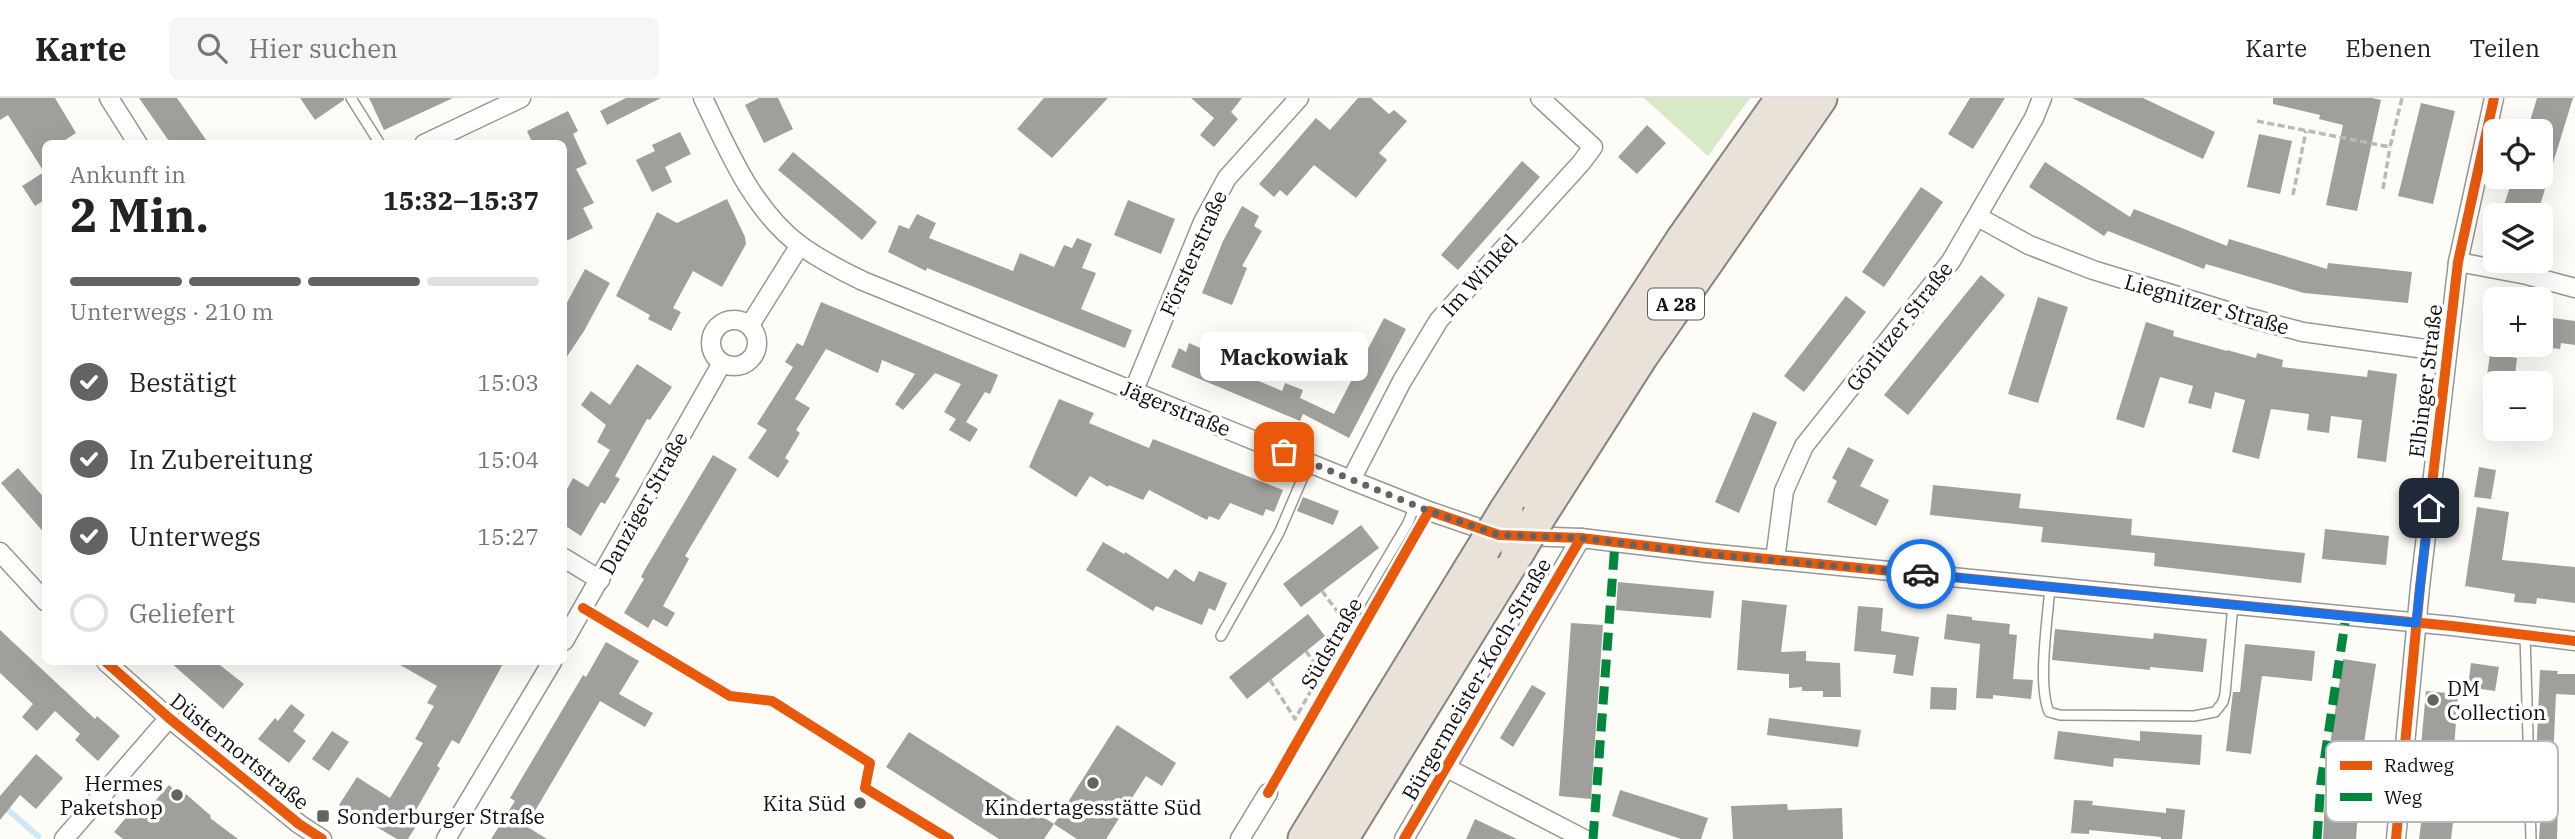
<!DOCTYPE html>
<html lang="de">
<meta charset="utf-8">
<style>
:root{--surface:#fff;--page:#f6f6f6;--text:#222;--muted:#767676;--line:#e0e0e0;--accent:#646362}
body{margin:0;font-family:"IBM Plex Serif",serif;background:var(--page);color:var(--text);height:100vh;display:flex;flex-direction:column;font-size:26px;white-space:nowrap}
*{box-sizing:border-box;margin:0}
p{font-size:23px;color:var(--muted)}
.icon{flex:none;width:38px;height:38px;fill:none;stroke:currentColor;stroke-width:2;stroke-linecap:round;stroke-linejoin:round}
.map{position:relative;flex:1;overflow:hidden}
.side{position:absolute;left:42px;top:42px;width:525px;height:525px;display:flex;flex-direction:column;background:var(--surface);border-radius:10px;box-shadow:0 7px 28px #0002}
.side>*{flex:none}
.buttons{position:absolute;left:2483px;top:21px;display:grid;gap:14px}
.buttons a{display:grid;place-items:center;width:70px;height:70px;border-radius:10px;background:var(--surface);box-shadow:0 7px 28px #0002;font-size:35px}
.pin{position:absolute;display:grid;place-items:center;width:60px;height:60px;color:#fff;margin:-30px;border-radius:14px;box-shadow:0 4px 10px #0006}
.courier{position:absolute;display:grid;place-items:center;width:70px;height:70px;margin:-35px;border:5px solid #1a73e8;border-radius:50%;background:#fff;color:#222;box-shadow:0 2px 9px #0007}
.bubble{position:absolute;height:49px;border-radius:10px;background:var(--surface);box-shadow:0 7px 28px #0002;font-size:23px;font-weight:800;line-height:49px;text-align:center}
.headline em{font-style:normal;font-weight:800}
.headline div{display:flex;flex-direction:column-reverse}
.headline{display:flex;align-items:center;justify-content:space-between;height:119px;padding:0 28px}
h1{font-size:46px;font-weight:800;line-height:52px}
.bar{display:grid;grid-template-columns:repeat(4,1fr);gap:10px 7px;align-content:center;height:84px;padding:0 28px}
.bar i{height:9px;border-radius:5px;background:var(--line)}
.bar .active{background:var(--accent)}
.bar p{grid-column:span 4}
ol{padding:0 28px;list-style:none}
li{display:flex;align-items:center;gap:21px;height:77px}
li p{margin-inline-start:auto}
li .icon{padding:7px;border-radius:50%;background:var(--accent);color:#fff;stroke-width:4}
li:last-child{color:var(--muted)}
li i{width:38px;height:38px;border:4px solid var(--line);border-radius:50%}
header{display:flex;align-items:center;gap:42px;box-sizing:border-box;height:98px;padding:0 35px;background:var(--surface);border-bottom:2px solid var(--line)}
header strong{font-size:33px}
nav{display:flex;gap:38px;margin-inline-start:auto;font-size:24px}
.search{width:490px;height:63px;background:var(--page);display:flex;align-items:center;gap:18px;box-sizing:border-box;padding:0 24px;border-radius:10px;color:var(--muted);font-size:26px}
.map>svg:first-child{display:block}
.forest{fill:#d8eac5}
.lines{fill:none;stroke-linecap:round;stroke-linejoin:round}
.stream{stroke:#cde8f7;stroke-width:6}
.building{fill:#a19f9c}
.service-casing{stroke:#979795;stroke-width:12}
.minor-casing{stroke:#979795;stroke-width:21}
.motorway-casing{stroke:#858482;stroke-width:37}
.path{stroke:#b9b9b8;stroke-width:3.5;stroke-dasharray:7 3.5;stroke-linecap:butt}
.service{stroke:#fffffe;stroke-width:9}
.minor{stroke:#fffffe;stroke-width:18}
.motorway{stroke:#eae1d8;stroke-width:33}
.motorway-bridge-casing{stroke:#858482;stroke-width:37;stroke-linecap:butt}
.motorway-bridge{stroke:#eae1d8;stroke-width:33}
.quiet{stroke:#00873e;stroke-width:9;stroke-dasharray:18 9;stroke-linecap:butt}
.cycleway-casing{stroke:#fff;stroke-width:15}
.cycleway{stroke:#e8590c;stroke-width:10}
.done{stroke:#646362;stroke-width:7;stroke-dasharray:0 12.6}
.route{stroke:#1a73e8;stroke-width:9}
.poi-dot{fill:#646362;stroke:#fff;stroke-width:2.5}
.labels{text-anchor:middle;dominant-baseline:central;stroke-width:7;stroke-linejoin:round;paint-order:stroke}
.shield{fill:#fff;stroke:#585858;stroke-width:2}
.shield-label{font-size:19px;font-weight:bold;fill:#111}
.street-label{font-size:21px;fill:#111;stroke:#fff}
.poi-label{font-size:21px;fill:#111;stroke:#fff;text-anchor:start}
.key{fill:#fff;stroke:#b8b8b8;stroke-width:2}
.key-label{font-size:19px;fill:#111}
</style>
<header>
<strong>Karte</strong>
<div class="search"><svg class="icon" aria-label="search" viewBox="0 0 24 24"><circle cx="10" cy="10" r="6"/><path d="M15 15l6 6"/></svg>Hier suchen</div>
<nav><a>Karte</a><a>Ebenen</a><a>Teilen</a></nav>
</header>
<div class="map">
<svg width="2575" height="741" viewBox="0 0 2575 741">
<rect width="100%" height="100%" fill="#fdfcf7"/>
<!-- forest -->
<path class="forest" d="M1644,0H1750L1708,58Z"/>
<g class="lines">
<!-- stream -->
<path class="stream" d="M0,705L38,738"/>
</g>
<!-- building -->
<g class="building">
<path d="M0,0H55L76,35L59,46H46V101L35,108L22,88L44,74L8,17L0,22Z"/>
<path d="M139,0H177L209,46H171Z"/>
<path d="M300,0H344V2L315,22Z"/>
<path d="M369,0H453L384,32Z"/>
<path d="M626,0H661L607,27L600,13Z"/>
<path d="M759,0H778L793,31L764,45L745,7Z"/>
<path d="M1044,0H1108L1052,60L1017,31Z"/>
<path d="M1191,0H1242L1231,14L1238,21L1214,49L1200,37L1214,20Z"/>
<path d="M1358,0H1371L1389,16L1394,12L1407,23L1379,55L1387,62L1356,100L1314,67L1287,98L1280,92L1274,99L1259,86L1316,20L1330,32Z"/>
<path d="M1970,0H2005L1973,51L1948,36Z"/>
<path d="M2072,0H2143L2215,34L2203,61Z"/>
<path d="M2273,0H2372L2381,2L2357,113L2326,107L2343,27L2319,21L2320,17L2273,6Z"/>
<path d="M2537,0H2573L2537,117H2501L2513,79H2541V33H2527Z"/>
<path d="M2421,5L2455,13L2433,106L2398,98Z"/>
<path d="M568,13L578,33L573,36L587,66L576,71L594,105L583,110L593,130L564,144V46H533L527,33Z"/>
<path d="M1647,27L1666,45L1637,76L1618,59Z"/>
<path d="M680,34L691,56L665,69L672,84L652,94L636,62L655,53L652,47Z"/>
<path d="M2259,36L2292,43L2280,96L2247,89Z"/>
<path d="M793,54L877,124L862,142L778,72Z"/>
<path d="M1522,63L1540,79L1458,172L1441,157Z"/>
<path d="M2045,64L2130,119L2134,111L2227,148L2229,141L2327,171L2328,165L2412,174L2408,205L2304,195L2206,166L2204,171L2108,133L2104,138L2029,89Z"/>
<path d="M1921,89L1943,104L1884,189L1862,174Z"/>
<path d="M727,101L745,139L746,146L722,189L693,173L673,210L681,214L671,233L648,221L650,217L616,198L657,114L677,125Z"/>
<path d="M1128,102L1175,121L1161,156L1114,137Z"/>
<path d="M1242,108L1259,118L1254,128L1262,133L1242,168L1247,170L1232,207L1202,195L1223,143Z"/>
<path d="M917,116L936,125L929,140L1013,173L1020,155L1054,169L1064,147L1072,150L1077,140L1092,146L1082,170L1096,175L1081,211L1132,232L1125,250L927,170L926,173L888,154L899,127L909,131Z"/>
<path d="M585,171L610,185L584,233L564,263V210Z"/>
<path d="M1981,177L2005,197L1908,317L1884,297Z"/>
<path d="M1846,198L1866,214L1804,294L1784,278Z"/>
<path d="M2038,199L2068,209L2038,305L2008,296Z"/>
<path d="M821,204L998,277L990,296L985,294L966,324L978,331L970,344L949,332L956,321L944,314L961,286L935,275L903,312L895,306L915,276L882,262L878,275L826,251L795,301L810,310L796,332L800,335L785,360L789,363L778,380L748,360L767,332L757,326L793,269L785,264L797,245L803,248Z"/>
<path d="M2545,219L2575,223V247L2561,245L2560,251L2541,249Z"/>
<path d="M1384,220L1406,231L1349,340L1303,316L1300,323L1171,269L1179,250L1186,254L1189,245L1207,253L1204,260L1234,273L1238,265L1256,273L1252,280L1282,293L1285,285L1303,292L1300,300L1334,316Z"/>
<path d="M2146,224L2174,233L2173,238L2227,253V252L2256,260L2257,255L2283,262L2282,269L2367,279L2368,272L2397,276L2386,364L2357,360L2362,322L2331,318L2329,335L2307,332L2309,316L2271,311L2259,361L2232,354L2245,302L2215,294L2211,311L2188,305L2193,288L2160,279L2144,330L2116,321Z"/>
<path d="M2490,256L2517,260L2514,285H2486Z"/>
<path d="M637,266L672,289L650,322L647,321L615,378L620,381L605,406L601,404L581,438L564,427V397L573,380L588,389L610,352L597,344L606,327L581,307L591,293L610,307Z"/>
<path d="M1059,301L1094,315L1089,325L1149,350L1153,341L1283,392L1274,414L1266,411L1263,418L1230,405L1219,422L1209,418L1207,422L1149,392L1143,402L1109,387L1108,389L1090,378L1076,399L1029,369Z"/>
<path d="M1753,314L1777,324L1739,415L1715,404Z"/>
<path d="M1848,349L1874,362L1860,388L1889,402L1876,428L1827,404L1837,383L1832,380Z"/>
<path d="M713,357L737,371L685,458L689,461L663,508L675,515L667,529L653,521L648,530L624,515L644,481L641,479L644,473Z"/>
<path d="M2479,369L2496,372L2491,401L2474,399Z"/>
<path d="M18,370L46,402V437L1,385Z"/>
<path d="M1933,387L2021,396L2019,410L2132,421L2131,437L2305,455L2301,485L2154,468L2155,455L2041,444L2043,429L1930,417Z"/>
<path d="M1303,399L1339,413L1333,427L1297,413Z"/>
<path d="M2477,409L2509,414L2502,462L2575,469V505L2537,500L2536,506L2514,504L2515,496L2465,488Z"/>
<path d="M1361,427L1379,450L1301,509L1283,486Z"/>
<path d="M2325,431L2389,438L2386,467L2322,461Z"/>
<path d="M1103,444L1124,456L1125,454L1168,481L1175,471L1194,484L1199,473L1227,485L1215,513L1209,510L1202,527L1156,508L1153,513L1086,472Z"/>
<path d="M1618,484L1714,493L1711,520L1616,512Z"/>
<path d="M1742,502L1787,507L1781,554L1806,553V563L1840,565L1841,599H1823V593H1802V589L1789,590V576L1737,572Z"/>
<path d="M1858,508L1883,510L1881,533L1919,539L1913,578L1893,575L1896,557L1854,553Z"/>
<path d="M1308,516L1325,538L1247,601L1229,579Z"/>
<path d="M1947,516L1972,519V522L2010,526L2009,536L2017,537L2013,581L2033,582L2031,601L1993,597V601L1976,600L1980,546L1944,541Z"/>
<path d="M1571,525L1603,527L1591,701L1559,698Z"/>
<path d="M2055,531L2153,541L2154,535L2207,541L2203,574L2150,569V572L2052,562Z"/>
<path d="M0,532L95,621L97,618L120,638L98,663L75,642L80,636L55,613L37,633L22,619L33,606L0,575Z"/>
<path d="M606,544L639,563L619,596L653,615L645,629L600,603L526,728L547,741H491L515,703L510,700L583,577L586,579Z"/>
<path d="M2245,546L2315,553L2312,583L2262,578L2251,656L2226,653L2233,594H2240Z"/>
<path d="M2343,561L2376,566L2360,672L2327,667Z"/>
<path d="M170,564H216L244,586L223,611Z"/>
<path d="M395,564H504L459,646L452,642L437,668L440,670L416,712L423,717L408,741H397L339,707L357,679L390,700L423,645L415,641L434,608L427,605L437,588Z"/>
<path d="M2471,565L2499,569L2495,593L2468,589Z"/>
<path d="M2540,572L2558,573L2557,576H2575V597L2556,596L2553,663L2557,664L2555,708L2538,707L2540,665H2536V662Z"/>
<path d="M1532,587L1546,595L1513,649L1500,640Z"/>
<path d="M1931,589L1957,590L1956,612L1930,611Z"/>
<path d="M2426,593L2458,596L2453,665L2510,670L2505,714L2455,709L2451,741H2419L2424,703L2438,704L2440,684L2418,681Z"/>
<path d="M291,606L305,617L293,633L306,643L289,665L258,641L275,620L278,623Z"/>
<path d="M1769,620L1861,632L1858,649L1767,637Z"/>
<path d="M1117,627L1176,665L1162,688L1146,678L1106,741H1077L1054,726Z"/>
<path d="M332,633L349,644L329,673L312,661Z"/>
<path d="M2058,633L2140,643V633L2202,637L2200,667L2114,660L2113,669L2054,661Z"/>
<path d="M909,634L1054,726L1044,741H999L886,669Z"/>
<path d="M36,656L63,680L36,711L20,697L0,722V698Z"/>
<path d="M169,687L183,700L186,696L211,718L210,720L238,741H123L114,734L139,704L148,711Z"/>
<path d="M1620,692L1708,720L1701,741H1681L1612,718Z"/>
<path d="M2325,697L2359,699L2356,741H2323Z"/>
<path d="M2074,702L2093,703L2092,707L2166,715V710L2185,712L2182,741H2161V739L2089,732V736L2071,735Z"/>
<path d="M1787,706L1788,712L1842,710L1843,741H1733L1731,708Z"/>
<path d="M2541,708H2558L2557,741H2539Z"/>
<path d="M1475,721L1517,741H1466Z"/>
</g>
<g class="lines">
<!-- service casing -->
<g class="service-casing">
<g id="service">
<path d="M351,0L380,46"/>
<path d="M2050,488C2048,520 2037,586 2049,614L2060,617L2194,618L2215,614L2223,604L2225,596L2233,506"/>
<path d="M1351,521L1408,425L1415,407"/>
<path d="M2525,537L2531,741"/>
<path d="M1221,538L1279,435L1309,365"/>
</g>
</g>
<!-- minor casing -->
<g class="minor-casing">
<g id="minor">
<path d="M109,0L138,46"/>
<path d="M703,0C728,52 753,113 801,148C821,162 842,173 863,183L1351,382L1429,413L1499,437L1581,440L1706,455L2452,528L2575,543"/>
<path d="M424,46L521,0"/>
<path d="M1978,119L2029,147L2093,172L2250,220L2303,234L2447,254"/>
<path d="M2458,164L2527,177L2575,190"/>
<circle cx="734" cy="245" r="23"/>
<path d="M750,227L800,147"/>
<path d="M1134,292L1203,124L1227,80L1299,0"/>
<path d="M1351,382L1402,283L1439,222L1581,65L1593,49L1540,0"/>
<path d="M0,454L46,504"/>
<path d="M564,460L600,482"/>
<path d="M1775,462L1784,393L1804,348L1951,163L2034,20L2042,0"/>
<path d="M564,543L722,265"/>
<path d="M106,564L169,620L299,726L322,741"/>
<path d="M1447,670L1584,741"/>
<path d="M64,741L169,620"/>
<path d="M446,741L552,564"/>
<path d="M1240,741L1268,695"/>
<path d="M1404,741L1581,440"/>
<path d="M2396,741L2420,489L2458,164L2494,0"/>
</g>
</g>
<!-- motorway casing -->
<g class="motorway-casing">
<g id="motorway">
<path d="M1506,413L1682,143L1783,0"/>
<path d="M1539,418L1641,258L1820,0"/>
<path d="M1305,741L1483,451"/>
<path d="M1341,741L1518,453"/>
</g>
</g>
<!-- path -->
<g class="path">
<path d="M2257,23L2390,49L2402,0"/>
<path d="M2383,91L2390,49"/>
<path d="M2293,97L2306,33"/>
<path d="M1322,493L1340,517"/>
<path d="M1306,553L1321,575"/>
<path d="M1270,582L1295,621L1345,532"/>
</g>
<!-- service -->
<use href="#service" class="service"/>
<!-- minor -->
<use href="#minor" class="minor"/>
<!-- motorway -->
<use href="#motorway" class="motorway"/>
<!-- motorway-bridge casing -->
<g class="motorway-bridge-casing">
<g id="motorway-bridge">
<path d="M1483,451L1506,413"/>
<path d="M1518,453L1539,418"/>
</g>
</g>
<!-- motorway-bridge -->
<use href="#motorway-bridge" class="motorway-bridge"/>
<!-- quiet -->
<g class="quiet">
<path d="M1593,741L1615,445"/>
<path d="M2317,741L2321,684L2346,518"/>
</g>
<!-- cycleway casing -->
<g class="cycleway-casing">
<g id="cycleway">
<path d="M583,510L730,598L772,603L870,665L865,690L949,741"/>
<path d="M106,564L169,620L299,726L322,741"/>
<path d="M1268,695L1429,413L1499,437L1581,440L1706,455L2452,528L2575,543"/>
<path d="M1404,741L1581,440"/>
<path d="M2396,741L2420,489L2458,164L2494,0"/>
</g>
</g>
<!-- cycleway -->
<use href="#cycleway" class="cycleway"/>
</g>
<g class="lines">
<!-- done -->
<path class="done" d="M1284,354L1429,413L1499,437L1581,440L1706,456L1921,476"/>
<!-- route -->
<path class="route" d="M1921,476L2416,525L2429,410"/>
</g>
<!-- markers -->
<g class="poi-dot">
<circle cx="2433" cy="602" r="7"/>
<circle cx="1093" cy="685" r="7"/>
<circle cx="177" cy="697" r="7"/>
<circle cx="860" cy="705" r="7"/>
<rect x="316" y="711" width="14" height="14" rx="3.5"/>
</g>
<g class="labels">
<!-- shield labels -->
<rect class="shield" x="1648" y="190.5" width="56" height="31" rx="5"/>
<g class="shield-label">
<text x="1676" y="206">A 28</text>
</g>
<!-- street labels -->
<g class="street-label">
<text transform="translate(1193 155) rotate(-66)">Försterstraße</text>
<text transform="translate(1479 177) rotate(-48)">Im Winkel</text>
<text transform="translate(2207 206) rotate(16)">Liegnitzer Straße</text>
<text transform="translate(1899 228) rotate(-52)">Görlitzer Straße</text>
<text transform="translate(2425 283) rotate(-83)">Elbinger Straße</text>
<text transform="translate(1176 310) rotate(22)">Jägerstraße</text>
<text transform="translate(643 405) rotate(-61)">Danziger Straße</text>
<text transform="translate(1331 545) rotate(-60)">Südstraße</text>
<text transform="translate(1476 581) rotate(-60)">Bürgermeister-Koch-Straße</text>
<text transform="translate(240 653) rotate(39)">Düsternortstraße</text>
</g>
<!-- poi labels -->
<g class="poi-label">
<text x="2447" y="590">DM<tspan x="2447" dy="24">Collection</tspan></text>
<text x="163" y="685" text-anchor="end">Hermes<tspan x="163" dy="24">Paketshop</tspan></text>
<text x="846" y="705" text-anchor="end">Kita Süd</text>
<text x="1093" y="709" text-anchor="middle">Kindertagesstätte Süd</text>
<text x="337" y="718">Sonderburger Straße</text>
</g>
</g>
<!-- legend -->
<rect x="2326" y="643" width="232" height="81" rx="10" class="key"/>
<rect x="2340" y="663" width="32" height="9" fill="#e8590c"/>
<rect x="2340" y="695" width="32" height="8" fill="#00873e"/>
<g class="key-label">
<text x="2384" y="674">Radweg</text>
<text x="2384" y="706">Weg</text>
</g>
</svg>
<div class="buttons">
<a><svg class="icon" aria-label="locate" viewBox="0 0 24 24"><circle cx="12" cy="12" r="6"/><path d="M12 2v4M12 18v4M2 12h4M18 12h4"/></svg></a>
<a><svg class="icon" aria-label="layers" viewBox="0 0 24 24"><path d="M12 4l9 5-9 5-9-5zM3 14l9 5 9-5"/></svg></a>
<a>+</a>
<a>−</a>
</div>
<div class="pin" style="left:1284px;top:354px;background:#ea580c"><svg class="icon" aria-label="bag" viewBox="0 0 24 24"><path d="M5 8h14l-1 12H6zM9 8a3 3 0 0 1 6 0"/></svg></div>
<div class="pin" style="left:2429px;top:410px;background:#1f2937"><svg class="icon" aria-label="home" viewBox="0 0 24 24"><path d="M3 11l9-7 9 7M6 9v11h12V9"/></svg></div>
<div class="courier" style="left:1921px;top:476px"><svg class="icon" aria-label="car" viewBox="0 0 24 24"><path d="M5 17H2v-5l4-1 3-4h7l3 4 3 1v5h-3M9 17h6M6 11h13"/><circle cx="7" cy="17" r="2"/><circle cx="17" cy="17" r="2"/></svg></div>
<div class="bubble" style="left:1200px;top:234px;width:168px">Mackowiak</div>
<section class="side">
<div class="headline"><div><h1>2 Min.</h1><p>Ankunft in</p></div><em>15:32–15:37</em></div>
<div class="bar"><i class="active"></i><i class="active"></i><i class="active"></i><i></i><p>Unterwegs · 210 m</p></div>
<ol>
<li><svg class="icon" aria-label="check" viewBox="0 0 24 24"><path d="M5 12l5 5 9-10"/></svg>Bestätigt<p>15:03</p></li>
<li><svg class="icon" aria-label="check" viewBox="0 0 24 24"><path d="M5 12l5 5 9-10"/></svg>In Zubereitung<p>15:04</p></li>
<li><svg class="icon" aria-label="check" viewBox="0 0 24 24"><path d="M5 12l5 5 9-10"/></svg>Unterwegs<p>15:27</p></li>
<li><i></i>Geliefert</li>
</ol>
</section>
</div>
